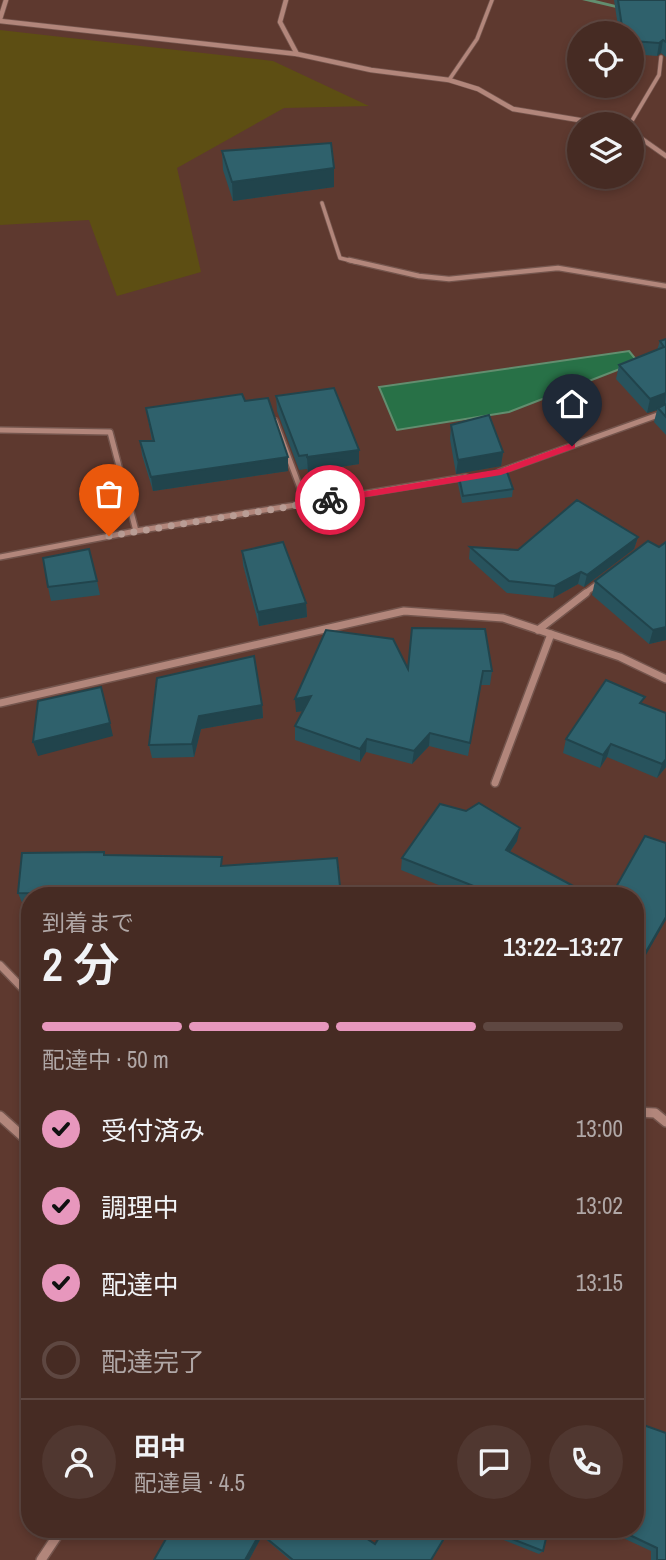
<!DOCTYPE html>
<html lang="ja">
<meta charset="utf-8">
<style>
:root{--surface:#462b23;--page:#503730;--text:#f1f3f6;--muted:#b0a7a6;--line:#5e4741;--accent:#e797bd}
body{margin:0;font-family:"Archivo Narrow","Noto Sans JP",sans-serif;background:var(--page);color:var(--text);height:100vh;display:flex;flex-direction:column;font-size:26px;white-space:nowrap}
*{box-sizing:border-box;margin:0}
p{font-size:23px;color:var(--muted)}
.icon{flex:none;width:38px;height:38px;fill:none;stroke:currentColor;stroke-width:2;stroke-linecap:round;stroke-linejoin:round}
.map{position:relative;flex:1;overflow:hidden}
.details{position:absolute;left:21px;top:887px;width:623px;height:651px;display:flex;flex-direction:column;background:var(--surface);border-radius:28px;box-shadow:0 4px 10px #0003,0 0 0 2px var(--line)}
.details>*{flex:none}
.buttons{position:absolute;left:567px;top:21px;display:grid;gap:14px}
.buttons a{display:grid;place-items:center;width:77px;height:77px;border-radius:50%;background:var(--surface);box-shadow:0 4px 10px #0003,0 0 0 2px var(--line);font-size:35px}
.pin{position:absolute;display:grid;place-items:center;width:60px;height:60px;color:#fff;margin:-72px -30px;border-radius:50% 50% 50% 0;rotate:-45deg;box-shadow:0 0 7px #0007}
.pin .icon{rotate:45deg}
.courier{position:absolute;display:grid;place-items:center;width:70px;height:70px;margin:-35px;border:5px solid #e11d48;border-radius:50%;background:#fff;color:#222;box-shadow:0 2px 9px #0007}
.overview em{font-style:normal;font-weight:600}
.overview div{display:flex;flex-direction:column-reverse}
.overview{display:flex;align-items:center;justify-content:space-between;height:119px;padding:0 21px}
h1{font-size:46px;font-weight:600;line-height:52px}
.bar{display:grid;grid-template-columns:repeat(4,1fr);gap:10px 7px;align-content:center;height:84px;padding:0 21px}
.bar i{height:9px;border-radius:5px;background:var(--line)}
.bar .current{background:var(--accent)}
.bar p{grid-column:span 4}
.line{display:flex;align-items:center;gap:18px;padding:0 21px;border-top:2px solid var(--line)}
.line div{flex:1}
.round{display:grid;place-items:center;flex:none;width:74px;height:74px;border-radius:37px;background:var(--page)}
ol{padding:0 21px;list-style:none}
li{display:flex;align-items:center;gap:21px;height:77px}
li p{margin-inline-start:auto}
li .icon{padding:7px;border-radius:50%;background:var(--accent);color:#111;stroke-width:4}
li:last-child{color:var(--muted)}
li i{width:38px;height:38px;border:4px solid var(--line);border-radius:50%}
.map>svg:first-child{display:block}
.green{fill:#5d4e13}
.water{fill:#287147;stroke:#628e6f;stroke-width:2}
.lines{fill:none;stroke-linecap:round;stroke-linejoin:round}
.stream{fill:#628e6f;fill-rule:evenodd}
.lane-far1-casing{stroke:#74554d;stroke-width:5}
.lane-casing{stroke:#74554d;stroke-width:7}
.street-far3-casing{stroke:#74554d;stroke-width:6}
.street-far2-casing{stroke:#74554d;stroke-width:8}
.street-far1-casing{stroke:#74554d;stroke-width:10}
.street-casing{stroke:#74554d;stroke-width:12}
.lane-far1{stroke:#b2867b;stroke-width:3.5}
.lane{stroke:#b2867b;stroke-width:4.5}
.street-far3{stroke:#b2867b;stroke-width:4.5}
.street-far2{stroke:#b2867b;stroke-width:5}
.street-far1{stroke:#b2867b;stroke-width:7}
.street{stroke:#b2867b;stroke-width:9}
.wall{fill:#28535d}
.shaded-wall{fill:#21444c}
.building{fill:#2f616c;stroke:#21444c;stroke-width:2}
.route{fill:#e11d48}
.done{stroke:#b99d95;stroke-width:7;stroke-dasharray:0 12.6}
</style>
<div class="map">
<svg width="666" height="1560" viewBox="0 0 666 1560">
<rect width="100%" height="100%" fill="#5e392f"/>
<!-- green -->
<path class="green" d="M0,30L273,61L369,106L284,108L177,168L201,272L117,296L89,220L0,225Z"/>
<!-- water -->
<path class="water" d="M629,351L638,362L509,412L397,430L379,387Z"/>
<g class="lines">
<!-- stream -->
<path class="stream" d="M582,0H595L632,9L629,11Z"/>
<!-- lane-far1 casing -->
<g class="lane-far1-casing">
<g id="lane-far1">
<path d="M449,80L477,39L492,0"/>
<path d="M630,124L659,75L661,57"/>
<path d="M322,203L340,258L356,262"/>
</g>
</g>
<!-- lane casing -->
<g class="lane-casing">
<path id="lane" d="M349,260L419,276L449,279L558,268L666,286"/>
</g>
<!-- street-far3 casing -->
<g class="street-far3-casing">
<g id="street-far3">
<path d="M286,0L280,22L297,54L371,70L449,80L478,89L513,109L603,124"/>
<path d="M0,19L6,0"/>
<path d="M0,21L297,54"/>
<path d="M632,132L666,156"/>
</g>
</g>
<!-- street-far2 casing -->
<g class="street-far2-casing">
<g id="street-far2">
<path d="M275,421L306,504"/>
<path d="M0,430L110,432L136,531"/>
<path d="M499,472L666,412"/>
<path d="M0,557L136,531L466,477"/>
<path d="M584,594L600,582"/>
</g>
</g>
<!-- street-far1 casing -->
<g class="street-far1-casing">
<g id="street-far1">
<path d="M538,630L586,593"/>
<path d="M0,703L404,611L503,618L620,657L666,679"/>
<path d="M495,783L551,634"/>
<path d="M0,965L30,996"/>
</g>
</g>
<!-- street casing -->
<g class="street-casing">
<g id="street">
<path d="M635,1112L655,1113L666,1122"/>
<path d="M0,1116L30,1143"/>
<path d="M41,1560L61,1530"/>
</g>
</g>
<!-- lane-far1 -->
<use href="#lane-far1" class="lane-far1"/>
<!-- lane -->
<use href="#lane" class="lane"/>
<!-- street-far3 -->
<use href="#street-far3" class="street-far3"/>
<!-- street-far2 -->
<use href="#street-far2" class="street-far2"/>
<!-- street-far1 -->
<use href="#street-far1" class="street-far1"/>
<!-- street -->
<use href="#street" class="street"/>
</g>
<!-- wall -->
<g class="wall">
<path d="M614,0H666V57L661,53L657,56L632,54V33H619Z"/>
<path d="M222,151L334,168V187L233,201L223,170Z"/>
<path d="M666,339V435L654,422L657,410L647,413L616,379L619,365L657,350L660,341Z"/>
<path d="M276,396L359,464L308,472L307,469L299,470L277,411Z"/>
<path d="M245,401L288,471L153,491L142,455L140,441H152L146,408Z"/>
<path d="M451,425L503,452L501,466L456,474L450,439Z"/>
<path d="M459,477L513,489L512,497L462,503L458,484Z"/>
<path d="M638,537L634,549L584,587L578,584L553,598L507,593L469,559L470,547L518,550Z"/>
<path d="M242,551L306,603L307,617L259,626L243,565Z"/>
<path d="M97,581L100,595L51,601L48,587Z"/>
<path d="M595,581L666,640L649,644L592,595Z"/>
<path d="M408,669L492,671L490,685H481L468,756L429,746L412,764L366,752L360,762L295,740V726L303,711L296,712Z"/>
<path d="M643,704L666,767L657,778L607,757L600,768L563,753L566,739Z"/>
<path d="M262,705L263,718L201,729L194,757L152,758L149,745Z"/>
<path d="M517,841L510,852L592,896H466L401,870L402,858Z"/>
<path d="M105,855L223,866L341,896H30V905H23L18,893Z"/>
<path d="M635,1422L666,1560H651V1551L606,1530H635Z"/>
<path d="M171,1530H354L375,1544L431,1560H290L262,1536L249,1560H154Z"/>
<path d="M478,1530H548L543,1551L539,1554Z"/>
</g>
<!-- shaded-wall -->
<g class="shaded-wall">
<path d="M663,40L661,53L657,56L659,43Z"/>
<path d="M334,168V187L233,201L232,182Z"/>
<path d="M666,393L665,407L658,408L657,410L647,413L650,399Z"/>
<path d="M359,450V464L308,472L307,457Z"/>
<path d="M503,452L501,466L456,474L458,460Z"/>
<path d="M288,457V471L153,491L151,477Z"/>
<path d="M638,537L634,549L584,587L587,575Z"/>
<path d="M581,572L578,584L553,598L555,586Z"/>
<path d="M306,603L307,617L259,626L258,612Z"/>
<path d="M666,627V640L649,644L653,630Z"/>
<path d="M311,696V710L296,712L295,699Z"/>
<path d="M262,705L263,718L201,729L194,757L192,744L199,716Z"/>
<path d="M110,723L113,736L38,756L33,742Z"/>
<path d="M430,733L429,746L412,764L414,751Z"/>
<path d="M367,739L366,752L360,762V749Z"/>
<path d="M611,744L607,757L600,768L603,755Z"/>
<path d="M666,759V767L657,778L662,764Z"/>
<path d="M520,828L517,841L503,862L506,850Z"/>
<path d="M666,917V920L635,974V971Z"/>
<path d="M260,1533L262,1536L249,1560H245Z"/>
</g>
<!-- building -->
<g class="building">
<path d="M618,0H666V42L663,40L659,43L632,41V33H623Z"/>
<path d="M331,143L334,168L232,182L222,151Z"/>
<path d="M666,339V393L650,399L619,365L664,347L660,341Z"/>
<path d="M334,388L359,450L307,457V455L299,456L276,396Z"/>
<path d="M242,394L245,401L268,398L288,457L151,477L140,441H154L146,408Z"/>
<path d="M666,404V417L658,408Z"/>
<path d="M489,415L503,452L458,460L451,425Z"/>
<path d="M506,469L513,489L463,496L459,477Z"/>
<path d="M577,500L638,537L587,575L581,572L555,586L509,581L470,547L518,550Z"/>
<path d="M648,541L659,547L666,542V627L653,630L595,581Z"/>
<path d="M283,542L306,603L258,612L242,551Z"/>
<path d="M89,549L97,581L48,587L43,558Z"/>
<path d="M412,628L485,629L492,671H483L470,743L430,733L414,751L367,739L360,749L295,726L311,696L295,699L326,630L393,639L408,669Z"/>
<path d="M254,656L262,705L199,716L192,744L149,745L157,678Z"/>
<path d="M606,680L645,697L640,703L666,713V759L662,764L611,744L603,755L566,739Z"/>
<path d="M101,687L110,723L33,742L38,701Z"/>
<path d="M479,803L520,828L506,850L592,896H499L402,858L440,804L466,811Z"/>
<path d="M645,836L666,843V917L635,971V896H611Z"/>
<path d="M104,852V855L222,857L221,866L337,858L341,896H150L18,893L22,853Z"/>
<path d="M635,1422L666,1433V1560H657V1548L619,1530H635Z"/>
<path d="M171,1530H354L375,1544L384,1530H446L443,1540L431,1560H293L260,1533L245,1560H154Z"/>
<path d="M489,1530H548L543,1551Z"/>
</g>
<!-- route -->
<path class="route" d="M572,443L575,444V448L501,475L330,503L325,500L330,497L500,469Z"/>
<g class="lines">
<!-- done -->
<path class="done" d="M109,536L330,500"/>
</g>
</svg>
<div class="buttons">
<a><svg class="icon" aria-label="locate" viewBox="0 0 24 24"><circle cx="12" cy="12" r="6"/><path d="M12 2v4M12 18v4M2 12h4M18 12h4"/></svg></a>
<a><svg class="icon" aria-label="layers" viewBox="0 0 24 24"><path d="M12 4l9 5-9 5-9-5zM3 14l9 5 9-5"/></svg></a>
</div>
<div class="pin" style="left:109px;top:536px;background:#ea580c"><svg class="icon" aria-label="bag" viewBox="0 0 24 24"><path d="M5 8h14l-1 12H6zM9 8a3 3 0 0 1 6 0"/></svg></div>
<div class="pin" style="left:572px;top:446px;background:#1f2937"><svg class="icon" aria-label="home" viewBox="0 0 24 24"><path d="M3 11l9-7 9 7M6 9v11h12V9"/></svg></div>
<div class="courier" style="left:330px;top:500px"><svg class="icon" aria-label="bike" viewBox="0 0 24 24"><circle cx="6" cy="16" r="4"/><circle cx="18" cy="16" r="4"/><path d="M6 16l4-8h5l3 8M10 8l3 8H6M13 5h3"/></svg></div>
<section class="details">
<div class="overview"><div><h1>2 分</h1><p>到着まで</p></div><em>13:22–13:27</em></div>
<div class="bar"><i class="current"></i><i class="current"></i><i class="current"></i><i></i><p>配達中 · 50 m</p></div>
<ol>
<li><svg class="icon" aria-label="check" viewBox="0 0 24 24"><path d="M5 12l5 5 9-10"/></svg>受付済み<p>13:00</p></li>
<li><svg class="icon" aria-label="check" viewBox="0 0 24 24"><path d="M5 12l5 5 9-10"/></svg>調理中<p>13:02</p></li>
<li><svg class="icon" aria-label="check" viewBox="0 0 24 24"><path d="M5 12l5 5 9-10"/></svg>配達中<p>13:15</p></li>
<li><i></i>配達完了</li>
</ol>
<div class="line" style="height:126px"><a class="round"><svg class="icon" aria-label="person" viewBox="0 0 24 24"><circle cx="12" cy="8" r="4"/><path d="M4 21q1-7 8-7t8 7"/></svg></a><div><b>田中</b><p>配達員 · 4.5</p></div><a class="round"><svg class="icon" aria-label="chat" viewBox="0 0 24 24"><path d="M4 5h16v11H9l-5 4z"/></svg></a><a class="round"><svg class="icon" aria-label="phone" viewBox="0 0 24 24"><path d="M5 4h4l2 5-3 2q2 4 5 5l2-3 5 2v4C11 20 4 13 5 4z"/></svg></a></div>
</section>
</div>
